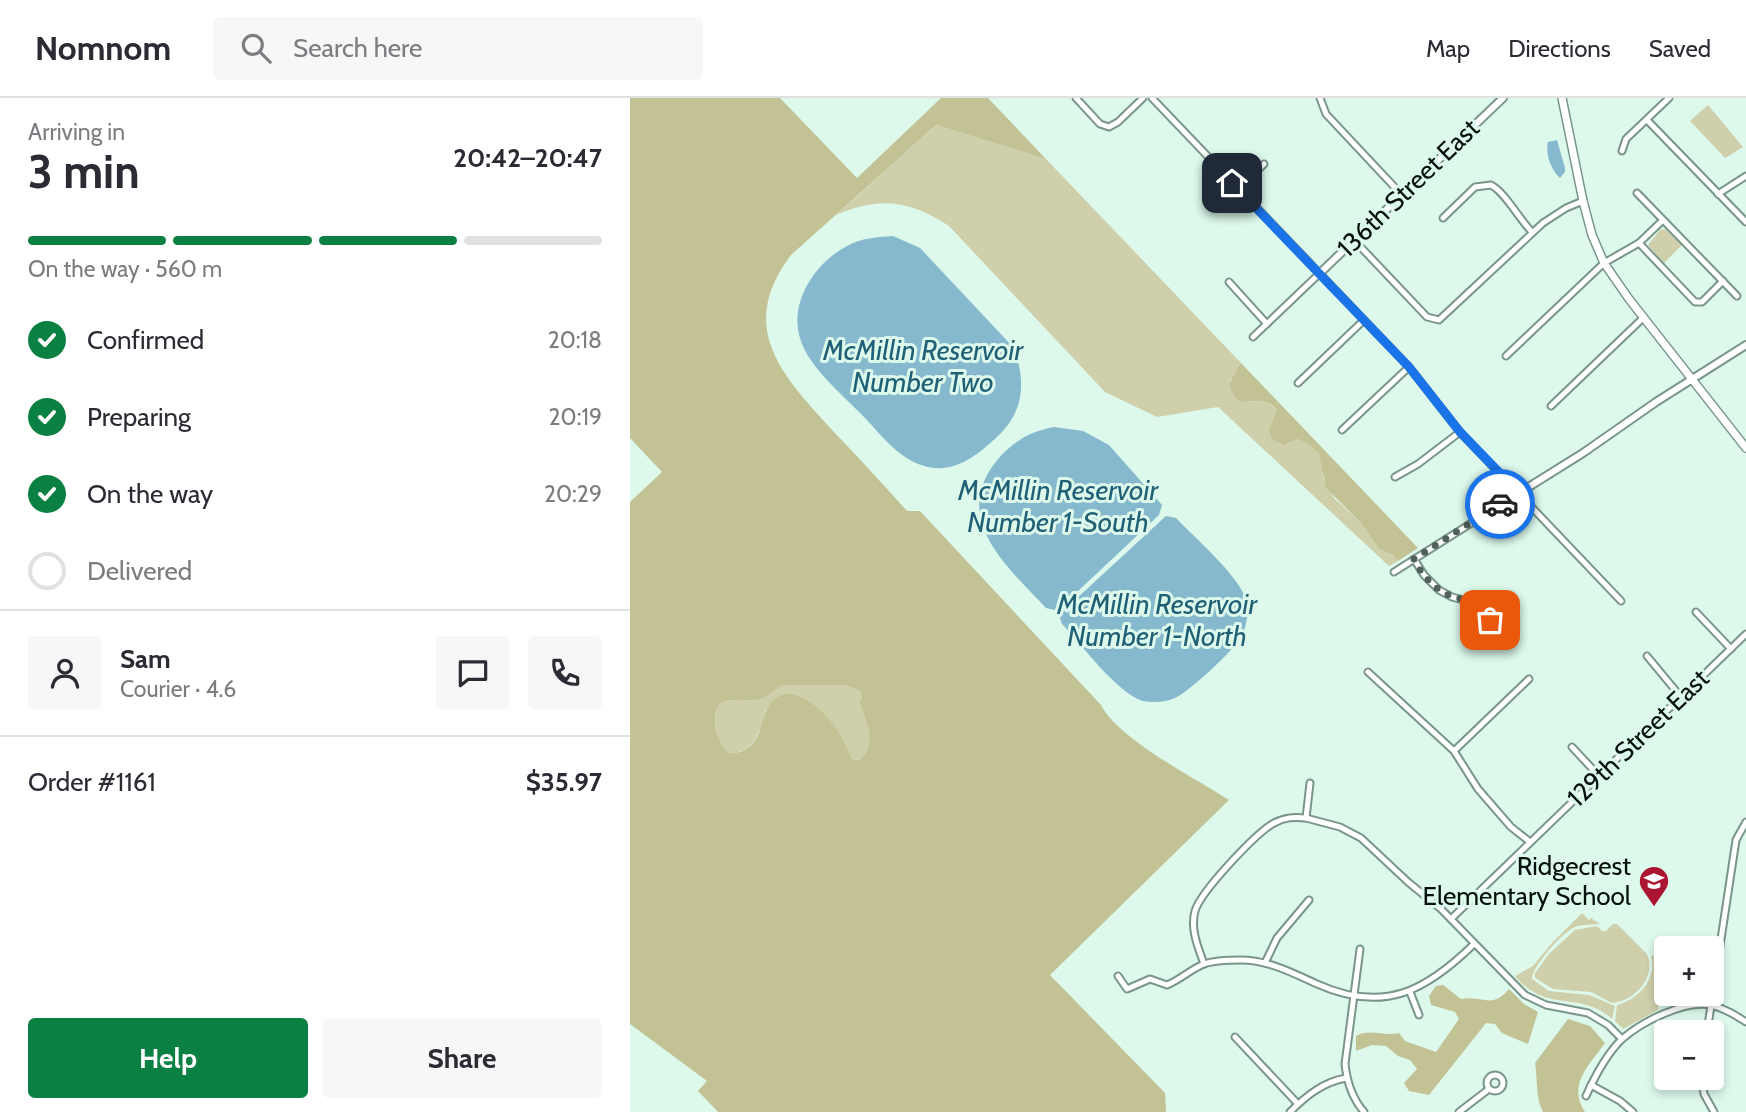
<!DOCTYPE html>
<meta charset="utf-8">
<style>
:root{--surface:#fff;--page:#f7f7f7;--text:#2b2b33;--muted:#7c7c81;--line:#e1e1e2;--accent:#0b8043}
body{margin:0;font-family:Cabin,sans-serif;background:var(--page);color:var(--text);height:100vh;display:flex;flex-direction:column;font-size:26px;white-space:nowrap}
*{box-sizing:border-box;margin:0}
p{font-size:23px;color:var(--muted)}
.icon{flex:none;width:38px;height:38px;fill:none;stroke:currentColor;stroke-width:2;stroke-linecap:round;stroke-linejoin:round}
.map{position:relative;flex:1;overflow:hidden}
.details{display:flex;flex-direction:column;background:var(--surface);width:630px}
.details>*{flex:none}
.controls{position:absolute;left:1024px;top:838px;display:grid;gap:14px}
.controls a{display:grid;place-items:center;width:70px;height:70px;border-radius:7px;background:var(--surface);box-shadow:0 4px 10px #0003;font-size:35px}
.pin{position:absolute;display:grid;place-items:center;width:60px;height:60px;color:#fff;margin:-30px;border-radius:14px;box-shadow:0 4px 10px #0006}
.courier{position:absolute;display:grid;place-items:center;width:70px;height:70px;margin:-35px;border:5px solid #1a73e8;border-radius:50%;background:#fff;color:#222;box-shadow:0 2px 9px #0007}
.summary em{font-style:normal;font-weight:700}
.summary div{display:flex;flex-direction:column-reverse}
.summary{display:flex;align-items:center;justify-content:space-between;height:119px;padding:0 28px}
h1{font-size:46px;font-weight:700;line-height:52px}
.bar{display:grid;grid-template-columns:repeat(4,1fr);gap:10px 7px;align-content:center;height:84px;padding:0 28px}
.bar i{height:9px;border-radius:5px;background:var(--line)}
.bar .selected{background:var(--accent)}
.bar p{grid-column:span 4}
.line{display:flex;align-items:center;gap:18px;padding:0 28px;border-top:2px solid var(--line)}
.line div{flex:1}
.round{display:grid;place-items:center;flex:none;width:74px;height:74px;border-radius:7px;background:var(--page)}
ol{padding:0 28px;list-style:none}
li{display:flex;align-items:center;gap:21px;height:77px}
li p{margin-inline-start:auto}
li .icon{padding:7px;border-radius:50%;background:var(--accent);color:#fff;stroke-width:4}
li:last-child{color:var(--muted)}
li i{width:38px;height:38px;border:4px solid var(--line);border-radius:50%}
.cta{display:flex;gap:14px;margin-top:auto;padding:14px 28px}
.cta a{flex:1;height:80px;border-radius:7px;background:var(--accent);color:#fff;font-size:28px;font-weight:700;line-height:80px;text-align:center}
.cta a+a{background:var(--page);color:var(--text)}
header{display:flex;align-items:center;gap:42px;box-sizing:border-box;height:98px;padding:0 35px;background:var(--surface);border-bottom:2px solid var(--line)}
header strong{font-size:33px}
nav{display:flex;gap:38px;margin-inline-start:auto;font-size:24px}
.search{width:490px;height:63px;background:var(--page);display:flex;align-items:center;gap:18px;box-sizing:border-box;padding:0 24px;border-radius:7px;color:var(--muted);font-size:26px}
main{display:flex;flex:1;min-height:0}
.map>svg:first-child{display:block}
.green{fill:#d0cfab}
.forest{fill:#c3c295;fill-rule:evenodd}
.water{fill:#86b9cd}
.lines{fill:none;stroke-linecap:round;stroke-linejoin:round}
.minor-casing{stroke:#7a9589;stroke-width:9}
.tertiary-casing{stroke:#7a9589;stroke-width:10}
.secondary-casing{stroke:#7a9589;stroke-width:10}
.minor{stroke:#fff;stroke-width:5}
.tertiary{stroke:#fff;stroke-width:6}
.secondary{stroke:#fff;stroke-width:7}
.done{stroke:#51625a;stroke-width:7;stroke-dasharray:0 12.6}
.route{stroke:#1a73e8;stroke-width:9}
.labels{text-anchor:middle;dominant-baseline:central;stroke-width:6;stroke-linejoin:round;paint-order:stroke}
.street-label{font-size:26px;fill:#06100c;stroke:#dcf9ec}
.poi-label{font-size:26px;fill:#06100c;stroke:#dcf9ec;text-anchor:end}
.water-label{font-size:28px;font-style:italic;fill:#206076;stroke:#dcf9ec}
</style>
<header>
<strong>Nomnom</strong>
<div class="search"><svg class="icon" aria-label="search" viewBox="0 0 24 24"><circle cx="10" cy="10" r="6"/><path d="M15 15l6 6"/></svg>Search here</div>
<nav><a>Map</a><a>Directions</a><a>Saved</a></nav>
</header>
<main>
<section class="details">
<div class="summary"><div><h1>3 min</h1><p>Arriving in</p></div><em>20:42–20:47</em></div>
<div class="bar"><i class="selected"></i><i class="selected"></i><i class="selected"></i><i></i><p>On the way · 560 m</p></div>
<ol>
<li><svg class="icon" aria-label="check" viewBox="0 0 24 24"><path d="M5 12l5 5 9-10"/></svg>Confirmed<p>20:18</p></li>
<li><svg class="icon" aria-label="check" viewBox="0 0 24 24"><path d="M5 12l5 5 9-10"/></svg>Preparing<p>20:19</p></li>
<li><svg class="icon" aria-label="check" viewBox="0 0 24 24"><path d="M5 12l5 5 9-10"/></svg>On the way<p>20:29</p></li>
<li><i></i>Delivered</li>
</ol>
<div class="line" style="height:126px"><a class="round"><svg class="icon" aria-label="person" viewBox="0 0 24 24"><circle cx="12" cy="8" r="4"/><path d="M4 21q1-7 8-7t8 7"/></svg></a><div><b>Sam</b><p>Courier · 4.6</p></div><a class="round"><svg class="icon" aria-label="chat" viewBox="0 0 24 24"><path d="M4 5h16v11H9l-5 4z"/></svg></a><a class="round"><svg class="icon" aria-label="phone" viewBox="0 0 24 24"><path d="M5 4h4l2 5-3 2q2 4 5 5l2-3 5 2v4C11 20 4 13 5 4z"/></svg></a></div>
<div class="line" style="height:91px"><div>Order #1161</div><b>$35.97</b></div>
<div class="cta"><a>Help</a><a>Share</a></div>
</section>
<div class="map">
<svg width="1116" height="1014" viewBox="0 0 1116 1014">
<rect width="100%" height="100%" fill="#dcf9ec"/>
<!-- green -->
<g class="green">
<path d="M1078,7L1113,49L1095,60L1060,23Z"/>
<path d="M306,27L416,61L611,265L600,283L610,304C623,304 638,300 647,312L645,320L667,341L678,346L689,355L693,369V380L704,400L731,425L749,451L763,457L768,463L759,468L588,309L527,319L475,294L319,128C280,102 249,98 206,117Z"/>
<path d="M1035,131L1052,147L1034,165L1018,147L1030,132Z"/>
<path d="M153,587H216L232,594L233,600L229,603C237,622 249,647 229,662L222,661L210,635L136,611C131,631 124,658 98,654C91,647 85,636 85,625C84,592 110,606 129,601C138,598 145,591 153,587Z"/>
<path d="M952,815L959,822L961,820L970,826C962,827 949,826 943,830C931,836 902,869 902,881L919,893L959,897L985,908L982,921C950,891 918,917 885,878L903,868L921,846Z"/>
<path d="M983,826H987L1017,856C1027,879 1005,903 982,905L961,894L923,891L905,880V875L919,856L945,832L967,828L972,833H976Z"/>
<path d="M1023,857L1029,866L1024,886L1029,904L1028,912L993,931L985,923L987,907C1009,901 1027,881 1021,858Z"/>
</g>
<!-- forest -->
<g class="forest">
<path d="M0,0H150L227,80L311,0H358L416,61L306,27L161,157C105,231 154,279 204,334C229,360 253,386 277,413H290L471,607C488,641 565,680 599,702L420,877L535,995L536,1014H88L68,993L77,983L0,926V404L32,374L0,340ZM153,587H216L232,594V600L229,603C236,622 249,647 229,662L222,661C218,653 215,644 210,636C198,616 162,579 141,605C131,617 133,634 123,645C116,653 108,656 98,654C91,647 85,635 85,625C84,592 110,606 130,601C139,598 145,591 153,587Z"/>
<path d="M611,265L788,450L768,463L763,457L749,451L731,425L696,390L689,355L678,346L667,341L653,347L642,341L639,333L647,312C639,300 623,304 610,304C594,287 600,283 611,265Z"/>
<path d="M813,887L831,901C853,897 861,912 879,891L894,906L908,914L898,946L872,935L865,926L856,925L799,997L779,993L774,985L787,971L780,962L768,958L756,948L742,947L726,953V938C740,930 754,939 769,935L775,943L806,954L829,921L825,914L801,907L799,898L806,888Z"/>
<path d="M938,921L960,928L975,945C959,968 937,986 955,1014H913C905,998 908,983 905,965Z"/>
</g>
<!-- water -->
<g class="water">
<path d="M927,42L935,70V74L930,80C921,72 915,55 918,44Z"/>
<path d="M263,138L290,150L383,249C396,280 395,312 369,337C352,353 331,372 305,370C273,367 254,340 234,319C213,297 178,269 170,240C159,204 185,165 217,148C231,140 248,139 263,138Z"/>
<path d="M424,329L453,333L479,347L532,407L529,417L430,510L425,512L416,510C377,468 318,419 369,360C384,343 401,333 424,329Z"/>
<path d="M536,418L546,420C564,439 608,477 616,501C619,513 617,527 612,538C604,552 560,593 545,600C536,604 524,605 513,603C488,596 451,546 432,526L430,520L433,513Z"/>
</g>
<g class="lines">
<!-- minor casing -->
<g class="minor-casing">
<g id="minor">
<path d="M446,0L470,26L479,29L488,24L513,0"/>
<path d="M522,0L779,269L830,334L991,503"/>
<path d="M690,0L696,16L771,96"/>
<path d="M1017,22L1116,124"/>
<path d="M992,53L996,41L1039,0"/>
<path d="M608,91L634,66"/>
<path d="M1007,95L1107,198"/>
<path d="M1088,96L1116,78"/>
<path d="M813,120L845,89L861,87C875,94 889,121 902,134"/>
<path d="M724,142L797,219L809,222L913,125L936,110L953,103"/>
<path d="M1009,145L1065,204H1072L1093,183"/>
<path d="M599,184L637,226"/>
<path d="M623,239L689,176"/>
<path d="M876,258L974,165L1009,145L1033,122"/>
<path d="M668,285L734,222"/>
<path d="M921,308L1013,220"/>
<path d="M712,332L779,269"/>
<path d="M765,379L788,366L830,334"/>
<path d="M784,461L794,477L809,492L822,499L840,504L860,522"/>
<path d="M764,474L889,395"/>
<path d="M1066,514L1101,551"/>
<path d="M1017,558L1051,599"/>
<path d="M738,574L824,653L848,691L881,729L900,744"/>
<path d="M942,649L969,678"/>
<path d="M824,653L899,581"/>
<path d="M676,720L710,729L731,740L778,784L811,811L895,897L916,907L958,915L978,927L992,941"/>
<path d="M821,821L1116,536"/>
<path d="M730,851L715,966C717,985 722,1000 734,1014"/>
<path d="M635,865L647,840L679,802"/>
<path d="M574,866C568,849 560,831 565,813C571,793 626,735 644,725C655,719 664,719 676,720L680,685"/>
<path d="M488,878L497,891L520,881L537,887C550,882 561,871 574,866C585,862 600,862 611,862C638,862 663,875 687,886C754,916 796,893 844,846"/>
<path d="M780,894L789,917"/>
<path d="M1077,934L1106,742L1116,724"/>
<path d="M605,939L668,1006"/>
<circle cx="865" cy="985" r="8"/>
<path d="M1072,980L1074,996L1084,1014"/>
<path d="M961,987L990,1003L1003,1014"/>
<path d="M956,998C965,978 976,957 991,942C1011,924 1054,902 1081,907C1094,910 1105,917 1116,924"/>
<path d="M660,1014C676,998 693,984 716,980"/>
<path d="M829,1014L859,991"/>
</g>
</g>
<!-- tertiary casing -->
<g class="tertiary-casing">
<g id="tertiary">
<path d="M689,176L873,0"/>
<path d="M889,395L953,355L1026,304L1116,247"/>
</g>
</g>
<!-- secondary casing -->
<g class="secondary-casing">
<path id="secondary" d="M932,0L953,103L962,137L974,165L999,201L1116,350"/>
</g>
<!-- minor -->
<use href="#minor" class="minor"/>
<!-- tertiary -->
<use href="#tertiary" class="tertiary"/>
<!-- secondary -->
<use href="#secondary" class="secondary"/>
</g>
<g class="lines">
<!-- done -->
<path class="done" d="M860,522L837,502L822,499L809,492L793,477L784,461L870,406"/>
<!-- route -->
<path class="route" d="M602,85L779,269L830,334L889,395L870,406"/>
</g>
<!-- icons -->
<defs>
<g id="school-pin" transform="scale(1.575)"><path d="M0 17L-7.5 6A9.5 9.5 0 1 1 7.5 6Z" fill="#ab1532" stroke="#dcf9ec"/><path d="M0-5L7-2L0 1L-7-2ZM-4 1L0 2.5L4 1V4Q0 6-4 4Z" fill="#fff"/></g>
</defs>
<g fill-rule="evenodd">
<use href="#school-pin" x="1024" y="783"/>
</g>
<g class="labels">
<!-- street labels -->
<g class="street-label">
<text transform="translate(778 90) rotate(-44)">136th Street East</text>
<text transform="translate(1008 640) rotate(-44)">129th Street East</text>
</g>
<!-- poi labels -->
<g class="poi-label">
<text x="1001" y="768">Ridgecrest<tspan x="1001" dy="30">Elementary School</tspan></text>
</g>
<!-- water labels -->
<g class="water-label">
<text x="293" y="252">McMillin Reservoir<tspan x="293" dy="32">Number Two</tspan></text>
<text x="428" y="392">McMillin Reservoir<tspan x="428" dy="32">Number 1-South</tspan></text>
<text x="527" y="506">McMillin Reservoir<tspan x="527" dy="32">Number 1-North</tspan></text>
</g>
</g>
</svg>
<div class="controls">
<a>+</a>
<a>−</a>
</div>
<div class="pin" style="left:860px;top:522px;background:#ea580c"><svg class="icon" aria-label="bag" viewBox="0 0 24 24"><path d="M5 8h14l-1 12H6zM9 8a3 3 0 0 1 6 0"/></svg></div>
<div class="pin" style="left:602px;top:85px;background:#1f2937"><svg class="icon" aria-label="home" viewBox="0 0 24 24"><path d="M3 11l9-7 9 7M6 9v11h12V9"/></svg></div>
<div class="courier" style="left:870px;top:406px"><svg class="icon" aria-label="car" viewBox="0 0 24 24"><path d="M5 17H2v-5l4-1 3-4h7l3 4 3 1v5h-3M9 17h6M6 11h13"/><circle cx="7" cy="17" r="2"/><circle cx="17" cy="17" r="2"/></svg></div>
</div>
</main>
